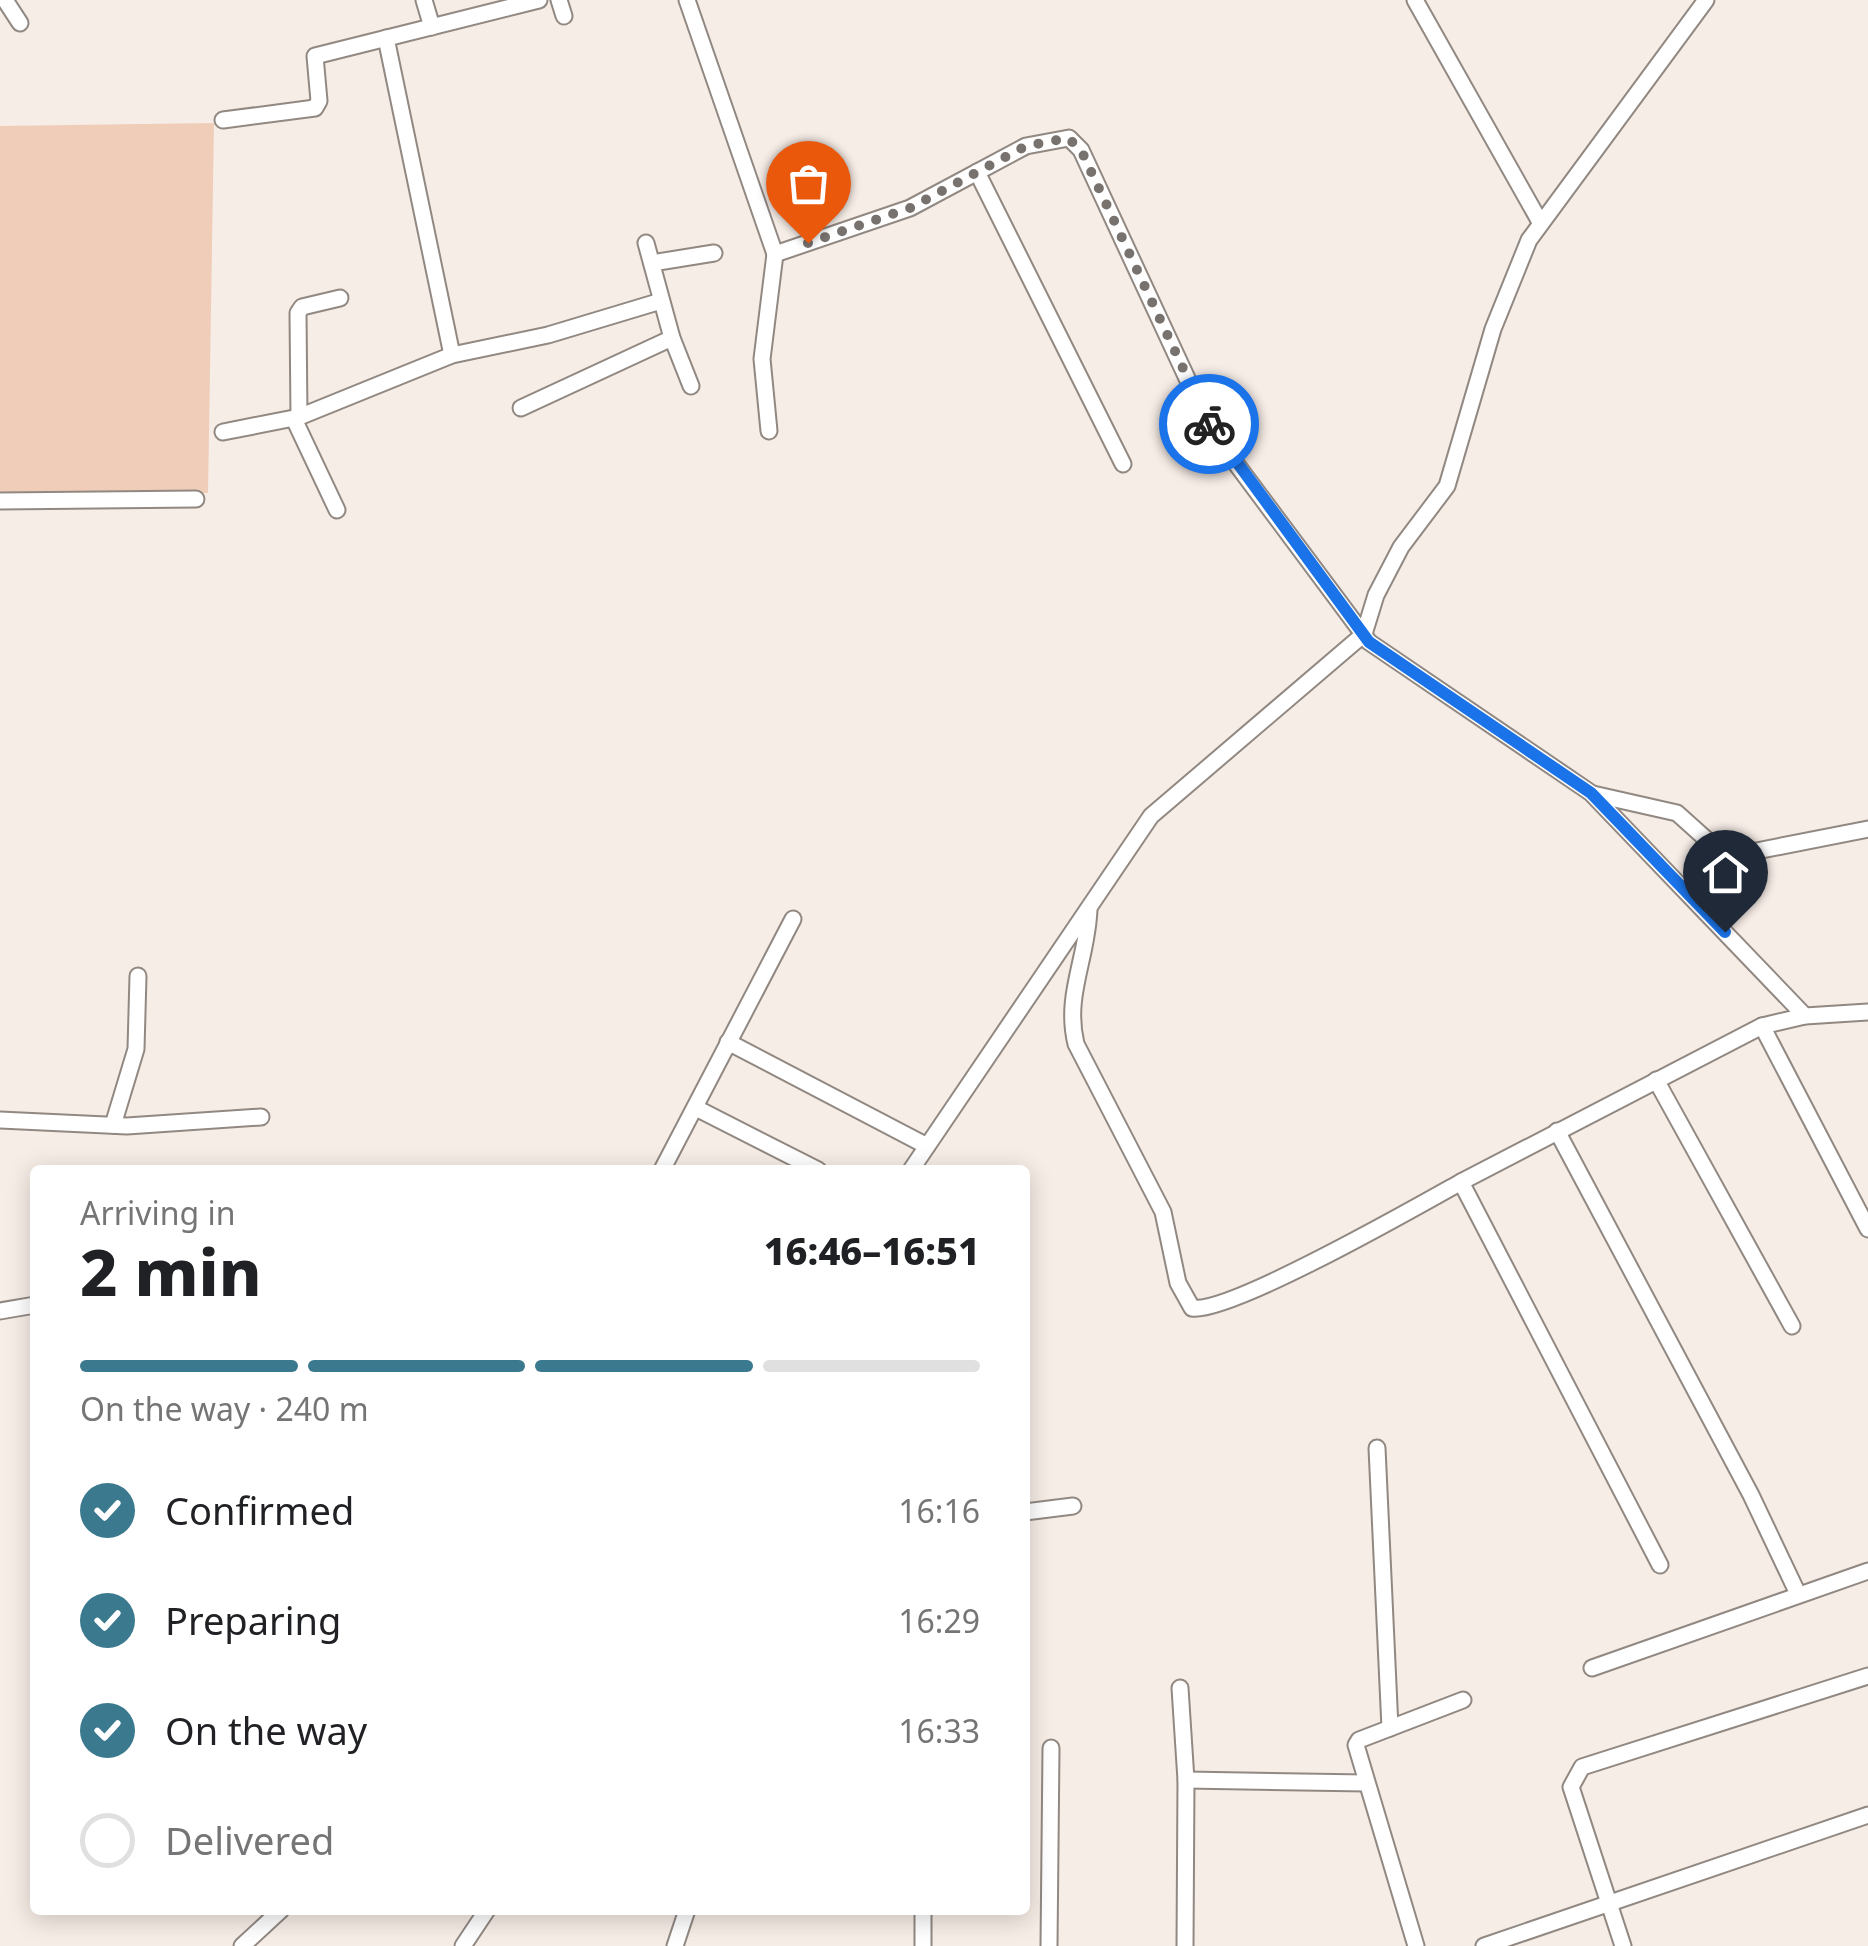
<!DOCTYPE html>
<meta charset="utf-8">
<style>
:root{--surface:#fff;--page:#f6f6f6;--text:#202124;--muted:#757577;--line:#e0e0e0;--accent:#3b798e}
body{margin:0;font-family:"Noto Sans",sans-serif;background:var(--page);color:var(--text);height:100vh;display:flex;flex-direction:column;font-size:38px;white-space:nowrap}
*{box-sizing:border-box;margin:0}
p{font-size:32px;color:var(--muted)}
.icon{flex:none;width:55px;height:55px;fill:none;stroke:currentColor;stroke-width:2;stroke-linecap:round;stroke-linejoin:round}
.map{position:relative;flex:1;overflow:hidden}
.side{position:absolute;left:30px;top:1165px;width:1000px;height:750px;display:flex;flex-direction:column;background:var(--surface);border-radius:10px;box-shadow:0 5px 25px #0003}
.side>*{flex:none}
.pin{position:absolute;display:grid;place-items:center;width:85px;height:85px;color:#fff;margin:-102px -42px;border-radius:50% 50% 50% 0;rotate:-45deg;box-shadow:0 0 10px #0007}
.pin .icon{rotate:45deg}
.courier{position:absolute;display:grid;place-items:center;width:100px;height:100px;margin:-50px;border:8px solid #1a73e8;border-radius:50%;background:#fff;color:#222;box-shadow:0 2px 12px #0007}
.summary em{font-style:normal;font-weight:800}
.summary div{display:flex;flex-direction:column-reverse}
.summary{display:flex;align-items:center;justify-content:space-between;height:170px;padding:0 50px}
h1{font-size:65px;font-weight:800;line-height:75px}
.bar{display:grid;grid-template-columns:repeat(4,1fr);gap:15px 10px;align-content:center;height:120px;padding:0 50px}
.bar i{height:12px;border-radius:8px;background:var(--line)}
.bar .active{background:var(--accent)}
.bar p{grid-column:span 4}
ol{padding:0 50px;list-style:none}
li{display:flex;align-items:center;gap:30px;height:110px}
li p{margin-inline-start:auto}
li .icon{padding:10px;border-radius:50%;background:var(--accent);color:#fff;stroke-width:4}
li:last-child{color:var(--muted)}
li i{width:55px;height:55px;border:5px solid var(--line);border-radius:50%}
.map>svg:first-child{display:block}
.green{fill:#f0cdb9}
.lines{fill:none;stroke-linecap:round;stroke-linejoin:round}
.street-casing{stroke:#918882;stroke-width:19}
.street{stroke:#fff;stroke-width:15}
.done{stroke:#78726f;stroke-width:10;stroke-dasharray:0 18}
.route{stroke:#1a73e8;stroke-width:12}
</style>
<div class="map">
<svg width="1868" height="1946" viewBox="0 0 1868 1946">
<rect width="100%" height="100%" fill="#f7ede7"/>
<!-- green -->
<path class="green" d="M214,123L208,493L0,494V126Z"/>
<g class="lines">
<!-- street casing -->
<g class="street-casing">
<g id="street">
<path d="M5,0L20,23"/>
<path d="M424,0L432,27"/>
<path d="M559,0L564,16"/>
<path d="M687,0L775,254L910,208L1026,146L1069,138L1081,150L1211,430L1369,642L1591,793L1805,1016"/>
<path d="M1415,0L1540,222"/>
<path d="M386,38L452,355"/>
<path d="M223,120L315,108L319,101L315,56L539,0"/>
<path d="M977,172L1123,464"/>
<path d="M646,243L672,338L691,386"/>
<path d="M652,263L714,253"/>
<path d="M521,408L672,338"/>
<path d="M299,417L298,313L302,307L340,298"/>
<path d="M294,419L337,510"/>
<path d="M769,431L762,359L775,254"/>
<path d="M223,432L299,417L452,355L548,335L661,301"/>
<path d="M0,501L196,499"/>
<path d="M1593,794L1677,813L1726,857L1868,829"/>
<path d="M1089,908C1088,957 1064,995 1076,1044L1163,1212L1178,1283L1192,1308C1229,1314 1418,1206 1461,1182"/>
<path d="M1762,1026L1868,1229"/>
<path d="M728,1042L927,1146"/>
<path d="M1656,1080L1792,1326"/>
<path d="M696,1108L818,1170"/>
<path d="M0,1120L127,1126L261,1117"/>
<path d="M113,1125L136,1049L138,976"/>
<path d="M1557,1131L1751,1495L1798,1594"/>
<path d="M662,1170L793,919"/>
<path d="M911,1170L1151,816L1364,634L1376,595L1401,547L1447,486L1493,329L1529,240L1706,0"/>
<path d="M0,1311L35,1305"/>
<path d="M1377,1448L1390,1728"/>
<path d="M1025,1512L1073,1506"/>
<path d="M1660,1565L1461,1182L1762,1026L1805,1016L1868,1012"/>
<path d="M1592,1668L1868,1571"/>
<path d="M1180,1688L1186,1780L1185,1946"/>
<path d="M1186,1780L1366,1783"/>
<path d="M242,1946L281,1910"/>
<path d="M463,1946L487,1910"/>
<path d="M675,1946L687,1910"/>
<path d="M923,1946V1910"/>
<path d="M1049,1946L1051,1748"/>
<path d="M1416,1946L1356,1745L1359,1740L1463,1700"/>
<path d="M1484,1946L1868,1815"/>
<path d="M1623,1946L1571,1787L1582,1767L1868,1676"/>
</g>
</g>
<!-- street -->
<use href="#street" class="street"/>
</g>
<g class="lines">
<!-- done -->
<path class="done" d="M808,243L910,208L1026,146L1068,138L1081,150L1209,424"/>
<!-- route -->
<path class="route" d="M1209,424L1369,642L1591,793L1725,932"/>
</g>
</svg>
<div class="pin" style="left:808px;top:243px;background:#ea580c"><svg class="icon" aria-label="bag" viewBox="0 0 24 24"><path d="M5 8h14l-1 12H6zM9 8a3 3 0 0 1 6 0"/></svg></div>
<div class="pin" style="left:1725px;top:932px;background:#1f2937"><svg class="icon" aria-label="home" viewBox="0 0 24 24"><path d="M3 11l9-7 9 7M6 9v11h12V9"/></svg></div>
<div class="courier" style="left:1209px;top:424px"><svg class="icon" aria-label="bike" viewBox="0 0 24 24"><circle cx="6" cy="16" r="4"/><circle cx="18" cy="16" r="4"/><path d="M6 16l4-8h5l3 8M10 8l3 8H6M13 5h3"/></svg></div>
<section class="side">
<div class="summary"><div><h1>2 min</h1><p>Arriving in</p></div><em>16:46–16:51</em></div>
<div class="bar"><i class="active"></i><i class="active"></i><i class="active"></i><i></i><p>On the way · 240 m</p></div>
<ol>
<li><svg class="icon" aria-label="check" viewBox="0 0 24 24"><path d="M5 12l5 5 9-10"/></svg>Confirmed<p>16:16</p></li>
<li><svg class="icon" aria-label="check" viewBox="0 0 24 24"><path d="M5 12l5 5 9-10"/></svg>Preparing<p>16:29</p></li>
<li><svg class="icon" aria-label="check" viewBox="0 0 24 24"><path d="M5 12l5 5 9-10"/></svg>On the way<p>16:33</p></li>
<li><i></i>Delivered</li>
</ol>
</section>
</div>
